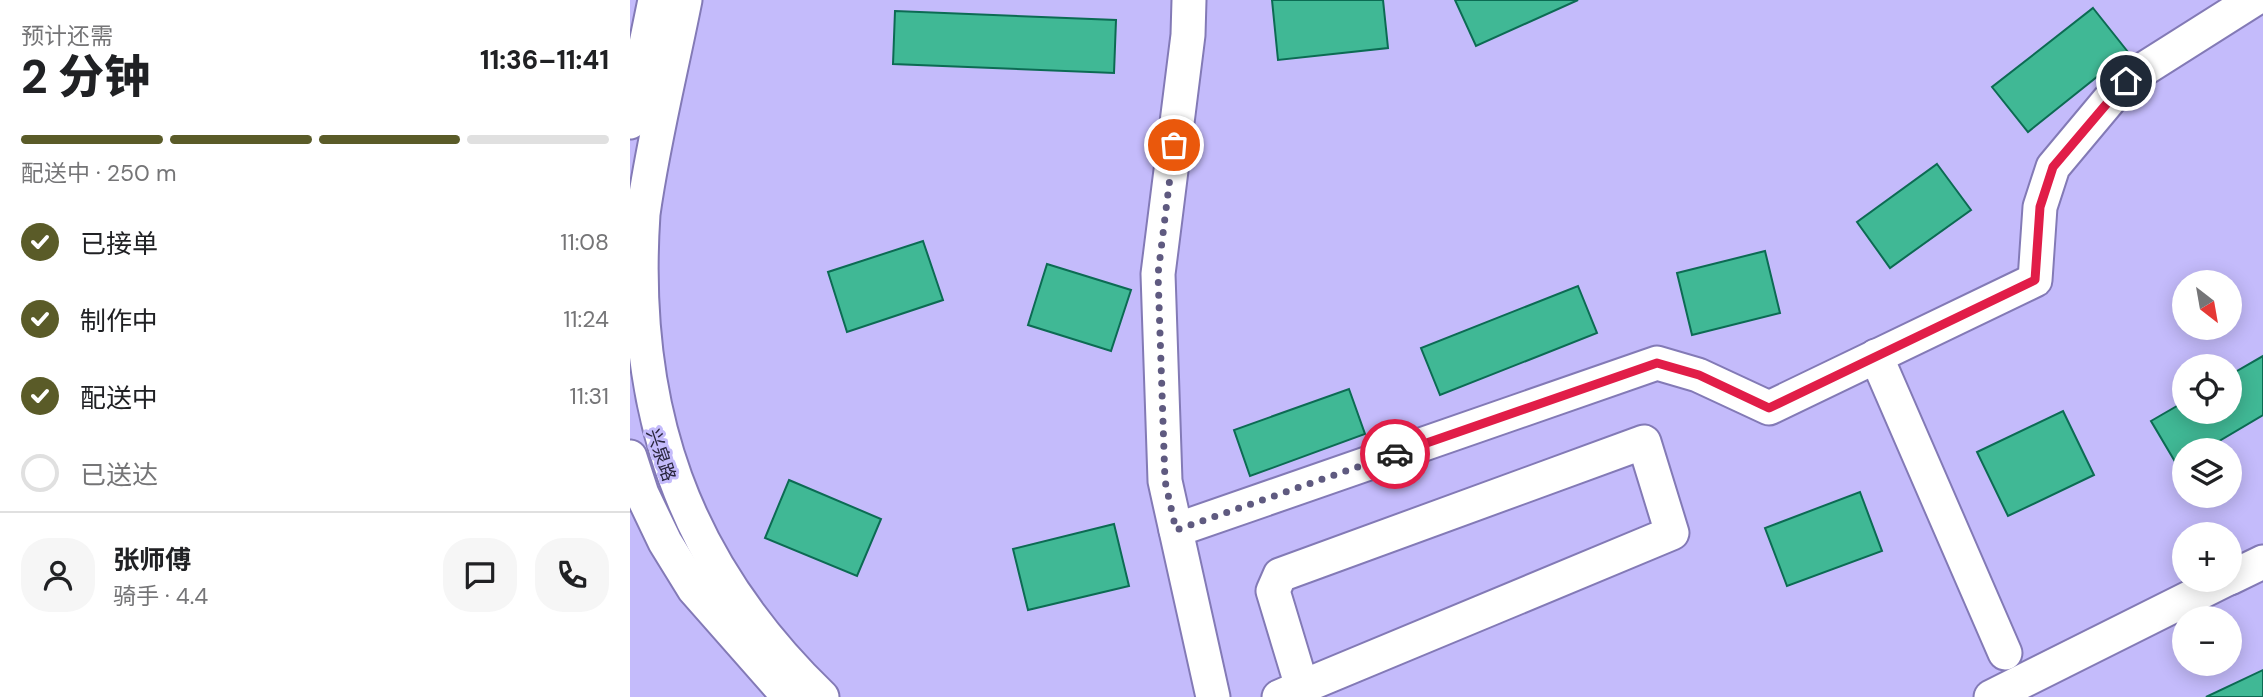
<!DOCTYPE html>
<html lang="zh">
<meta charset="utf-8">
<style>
:root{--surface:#fff;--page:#f6f6f6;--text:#202124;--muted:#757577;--line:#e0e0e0;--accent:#5a5b28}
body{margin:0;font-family:"DM Sans","Noto Sans SC",sans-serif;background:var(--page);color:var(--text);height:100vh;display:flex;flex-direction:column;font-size:26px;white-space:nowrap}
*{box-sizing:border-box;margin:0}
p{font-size:23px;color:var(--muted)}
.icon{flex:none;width:38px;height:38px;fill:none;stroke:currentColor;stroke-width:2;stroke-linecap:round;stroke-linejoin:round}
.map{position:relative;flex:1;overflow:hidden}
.details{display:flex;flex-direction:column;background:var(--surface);width:630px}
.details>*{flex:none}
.needle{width:46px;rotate:149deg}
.fabs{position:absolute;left:1542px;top:270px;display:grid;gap:14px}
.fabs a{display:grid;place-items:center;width:70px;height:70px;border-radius:50%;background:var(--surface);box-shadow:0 4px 18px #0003;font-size:35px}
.pin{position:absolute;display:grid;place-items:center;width:60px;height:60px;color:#fff;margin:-30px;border:4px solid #fff;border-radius:50%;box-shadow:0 2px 7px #0007}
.courier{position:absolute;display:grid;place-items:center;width:70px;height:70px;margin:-35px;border:5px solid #e11d48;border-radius:50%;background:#fff;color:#222;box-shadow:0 2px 9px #0007}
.overview em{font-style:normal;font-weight:800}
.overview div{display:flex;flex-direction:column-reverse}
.overview{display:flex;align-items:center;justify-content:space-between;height:119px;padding:0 21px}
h1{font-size:46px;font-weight:800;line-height:52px}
.bar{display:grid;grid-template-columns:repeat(4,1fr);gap:10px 7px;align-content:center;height:84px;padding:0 21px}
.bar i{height:9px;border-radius:5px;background:var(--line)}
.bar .on{background:var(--accent)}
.bar p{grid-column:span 4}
.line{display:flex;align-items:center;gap:18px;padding:0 21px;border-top:2px solid var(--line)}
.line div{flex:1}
.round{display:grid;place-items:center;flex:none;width:74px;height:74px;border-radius:28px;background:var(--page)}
ol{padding:0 21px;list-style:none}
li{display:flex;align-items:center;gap:21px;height:77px}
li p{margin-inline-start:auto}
li .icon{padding:7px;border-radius:50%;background:var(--accent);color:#fff;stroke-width:4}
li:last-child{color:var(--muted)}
li i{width:38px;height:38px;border:4px solid var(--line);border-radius:50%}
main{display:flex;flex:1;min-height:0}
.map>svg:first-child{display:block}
.building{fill:#40b895;stroke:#0c6b53;stroke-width:2}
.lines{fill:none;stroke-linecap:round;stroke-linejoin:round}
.minor-casing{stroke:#837ab6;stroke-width:37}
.minor{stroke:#fff;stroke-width:33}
.done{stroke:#5f5a80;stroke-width:7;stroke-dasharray:0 12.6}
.route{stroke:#e11d48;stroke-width:9}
.labels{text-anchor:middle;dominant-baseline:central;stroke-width:6;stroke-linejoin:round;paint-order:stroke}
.street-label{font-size:18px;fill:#29253d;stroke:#c4bbfb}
</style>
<main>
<section class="details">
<div class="overview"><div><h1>2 分钟</h1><p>预计还需</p></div><em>11:36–11:41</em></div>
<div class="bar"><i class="on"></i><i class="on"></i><i class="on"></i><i></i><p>配送中 · 250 m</p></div>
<ol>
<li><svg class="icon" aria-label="check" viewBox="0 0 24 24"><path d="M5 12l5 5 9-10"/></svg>已接单<p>11:08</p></li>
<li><svg class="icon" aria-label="check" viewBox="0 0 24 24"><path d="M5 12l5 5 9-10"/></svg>制作中<p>11:24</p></li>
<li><svg class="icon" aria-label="check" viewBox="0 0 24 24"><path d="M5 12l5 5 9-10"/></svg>配送中<p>11:31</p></li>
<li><i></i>已送达</li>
</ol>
<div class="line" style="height:126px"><a class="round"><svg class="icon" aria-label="person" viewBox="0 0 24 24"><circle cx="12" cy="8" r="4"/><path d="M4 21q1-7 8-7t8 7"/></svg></a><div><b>张师傅</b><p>骑手 · 4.4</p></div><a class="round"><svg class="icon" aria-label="chat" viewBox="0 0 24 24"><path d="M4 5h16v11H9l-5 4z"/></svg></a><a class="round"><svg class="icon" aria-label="phone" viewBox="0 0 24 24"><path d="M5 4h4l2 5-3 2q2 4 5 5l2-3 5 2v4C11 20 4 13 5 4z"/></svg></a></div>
</section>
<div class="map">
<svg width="1633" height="697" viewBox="0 0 1633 697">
<rect width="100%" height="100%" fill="#c4bbfb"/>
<!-- building -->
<g class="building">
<path d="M642,0H753L758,48L648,60Z"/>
<path d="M825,0H948L846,46Z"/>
<path d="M1463,8L1498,52L1398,132L1362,87Z"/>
<path d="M265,11L486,20L484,73L263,64Z"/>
<path d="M1307,164L1341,210L1260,268L1227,222Z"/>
<path d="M293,241L313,300L217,332L198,272Z"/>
<path d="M1135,251L1150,313L1062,335L1047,273Z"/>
<path d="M417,264L501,290L481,351L398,325Z"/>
<path d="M948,286L967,333L810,395L791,348Z"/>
<path d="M1633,356V415L1574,450H1554V462L1547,465L1521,421L1554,402V411H1600V375Z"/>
<path d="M719,389L735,434L620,476L604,430Z"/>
<path d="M1433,411L1464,475L1378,516L1347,452Z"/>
<path d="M159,480L251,519L227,576L135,538Z"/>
<path d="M1230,492L1252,551L1157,586L1135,528Z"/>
<path d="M484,524L499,586L398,610L383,549Z"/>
<path d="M1633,670V697H1576Z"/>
</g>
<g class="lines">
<!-- minor casing -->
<g class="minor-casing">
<g id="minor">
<path d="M55,0C41,71 23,142 13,214C0,409 53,563 192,697"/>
<path d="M559,0L558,35L528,274L535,481L583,697"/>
<path d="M0,122L25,0"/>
<path d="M1246,356L1375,653"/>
<path d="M0,457L12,494L35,542L64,589L159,697"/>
<path d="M546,530L1027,363L1068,375L1139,408L1405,280L1410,207L1423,167L1495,81L1623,0"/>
<path d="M1600,578L1633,562"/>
<path d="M649,697L672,687L1042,533L1014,442L650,575L643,591L672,687"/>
<path d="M1361,697L1597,579"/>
</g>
</g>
<!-- minor -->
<use href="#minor" class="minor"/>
</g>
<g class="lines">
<!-- done -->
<path class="done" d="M544,145L528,274L535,481L546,530L765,454"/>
<!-- route -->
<path class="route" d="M765,454L1027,363L1069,375L1139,408L1405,280L1410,207L1423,167L1496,81"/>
</g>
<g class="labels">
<!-- street labels -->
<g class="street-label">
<text transform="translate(31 455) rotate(71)">兴泉路</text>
</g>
</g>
</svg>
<div class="fabs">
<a><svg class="needle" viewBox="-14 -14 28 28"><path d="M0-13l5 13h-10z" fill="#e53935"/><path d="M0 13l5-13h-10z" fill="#757577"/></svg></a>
<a><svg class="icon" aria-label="locate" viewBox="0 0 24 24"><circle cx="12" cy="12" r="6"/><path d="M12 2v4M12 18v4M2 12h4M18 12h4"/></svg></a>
<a><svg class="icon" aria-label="layers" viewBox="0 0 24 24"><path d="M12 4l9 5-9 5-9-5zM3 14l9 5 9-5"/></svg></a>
<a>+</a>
<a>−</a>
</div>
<div class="pin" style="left:544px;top:145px;background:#ea580c"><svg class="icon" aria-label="bag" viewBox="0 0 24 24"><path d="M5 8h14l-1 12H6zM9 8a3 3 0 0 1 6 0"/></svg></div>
<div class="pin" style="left:1496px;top:81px;background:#1f2937"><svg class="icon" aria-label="home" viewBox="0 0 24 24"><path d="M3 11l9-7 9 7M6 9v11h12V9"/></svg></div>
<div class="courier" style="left:765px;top:454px"><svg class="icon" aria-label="car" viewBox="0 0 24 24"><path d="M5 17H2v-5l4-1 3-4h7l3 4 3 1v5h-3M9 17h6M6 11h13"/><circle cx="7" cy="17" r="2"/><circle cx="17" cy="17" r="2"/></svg></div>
</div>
</main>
